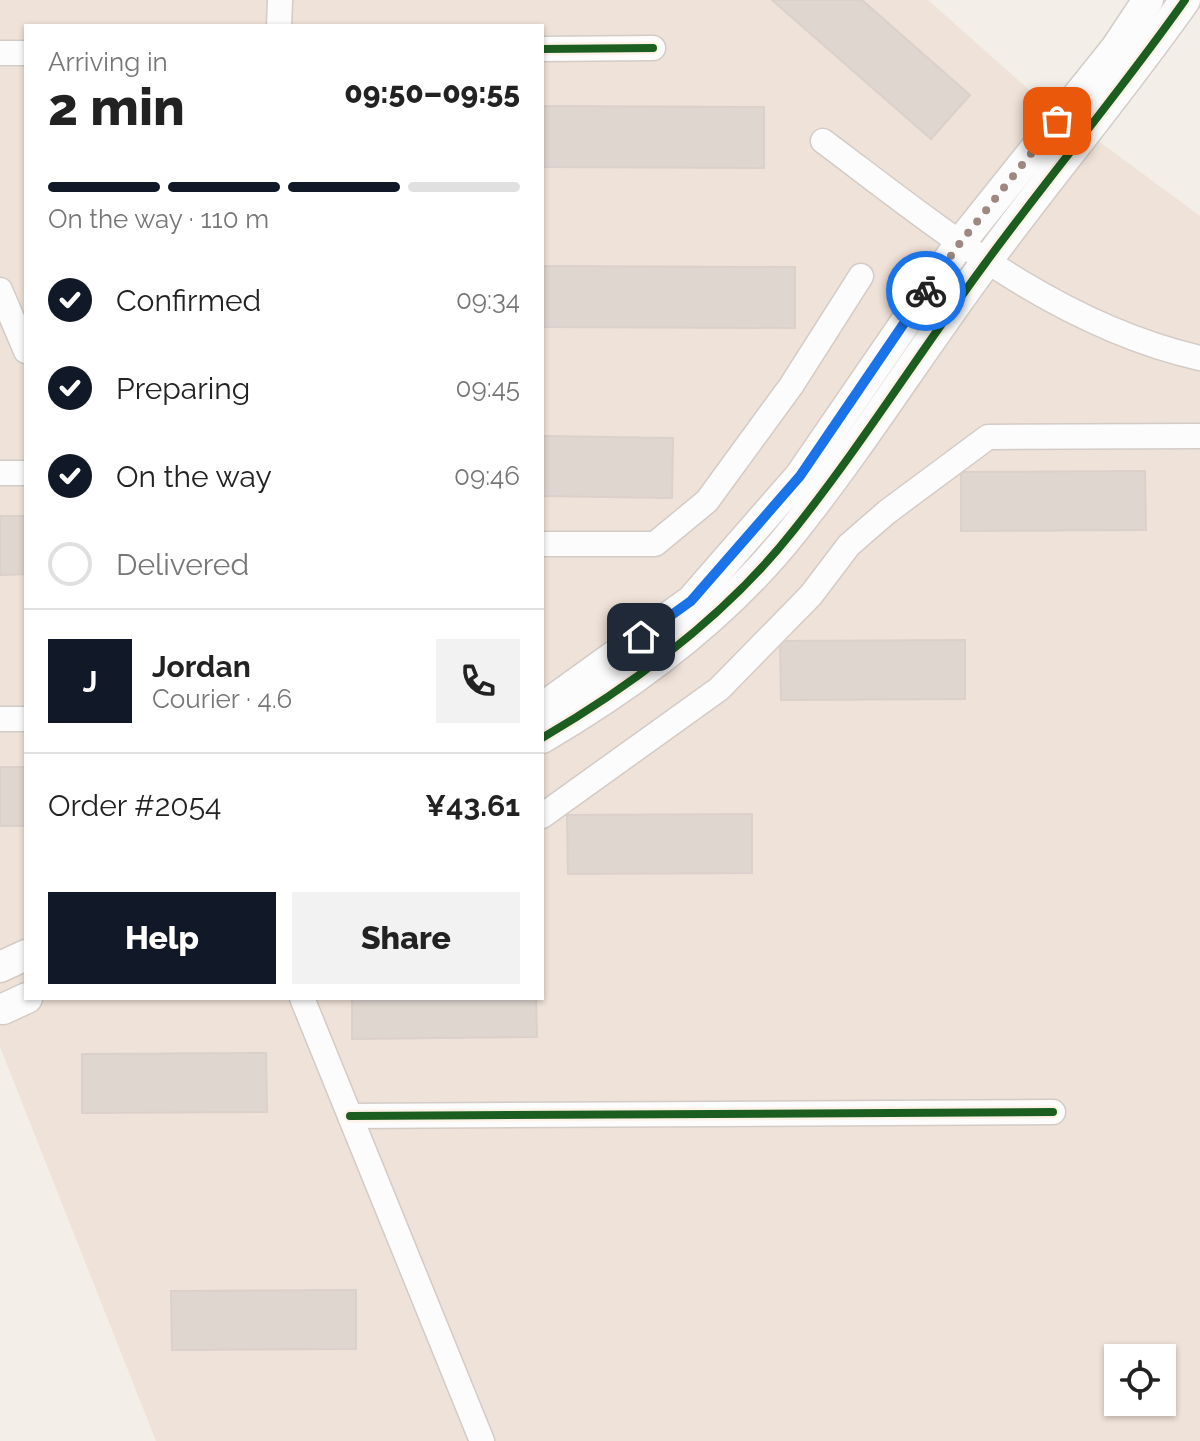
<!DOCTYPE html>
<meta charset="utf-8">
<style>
:root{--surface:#fff;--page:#f2f2f2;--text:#222;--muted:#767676;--line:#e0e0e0;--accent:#111827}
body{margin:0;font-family:Raleway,sans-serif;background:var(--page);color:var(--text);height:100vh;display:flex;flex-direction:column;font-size:30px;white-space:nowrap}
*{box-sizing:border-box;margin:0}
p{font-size:26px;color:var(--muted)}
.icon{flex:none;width:44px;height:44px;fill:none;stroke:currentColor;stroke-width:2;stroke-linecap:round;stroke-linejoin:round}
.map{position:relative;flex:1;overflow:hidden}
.drawer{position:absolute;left:24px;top:24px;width:520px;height:976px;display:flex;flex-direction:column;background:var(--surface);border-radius:0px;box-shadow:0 2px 6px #0004}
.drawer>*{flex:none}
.buttons{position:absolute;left:1104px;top:1344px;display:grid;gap:16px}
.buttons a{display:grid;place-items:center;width:72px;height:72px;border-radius:0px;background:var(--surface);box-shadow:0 2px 6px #0004;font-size:40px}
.pin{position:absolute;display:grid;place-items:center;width:68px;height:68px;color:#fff;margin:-34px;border-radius:16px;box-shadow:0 4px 12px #0006}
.courier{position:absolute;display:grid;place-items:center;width:80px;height:80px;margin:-40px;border:6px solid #1a73e8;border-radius:50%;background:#fff;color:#222;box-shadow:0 2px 10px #0007}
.summary em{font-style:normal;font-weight:800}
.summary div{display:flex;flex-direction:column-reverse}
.summary{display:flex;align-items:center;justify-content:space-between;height:136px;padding:0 24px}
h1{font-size:52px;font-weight:800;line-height:60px}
.bar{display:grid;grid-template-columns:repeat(4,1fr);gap:12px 8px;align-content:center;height:96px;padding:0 24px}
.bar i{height:10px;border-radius:6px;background:var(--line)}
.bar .selected{background:var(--accent)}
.bar p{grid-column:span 4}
.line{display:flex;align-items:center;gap:20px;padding:0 24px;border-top:2px solid var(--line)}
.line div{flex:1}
.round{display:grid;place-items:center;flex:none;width:84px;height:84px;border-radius:0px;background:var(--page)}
ol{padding:0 24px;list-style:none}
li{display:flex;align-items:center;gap:24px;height:88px}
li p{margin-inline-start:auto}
li .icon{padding:8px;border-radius:50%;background:var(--accent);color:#fff;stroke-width:4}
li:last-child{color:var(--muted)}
li i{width:44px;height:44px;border:4px solid var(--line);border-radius:50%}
.cta{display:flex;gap:16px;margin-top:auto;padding:16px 24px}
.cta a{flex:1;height:92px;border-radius:0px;background:var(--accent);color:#fff;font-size:32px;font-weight:800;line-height:92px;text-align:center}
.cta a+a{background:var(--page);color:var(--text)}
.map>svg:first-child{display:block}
.residential{fill:#efe2d8;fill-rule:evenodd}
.building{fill:#e0d6d0;stroke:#dcd0cb;stroke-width:2}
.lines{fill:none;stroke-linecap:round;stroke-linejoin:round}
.minor-casing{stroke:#d3cbc6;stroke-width:27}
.tertiary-casing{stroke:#d3cbc6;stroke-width:33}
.minor{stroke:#fdfcfc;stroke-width:24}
.tertiary{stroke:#fdfcfc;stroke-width:30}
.cycleway-casing{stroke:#fdf2e8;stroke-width:13}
.cycleway{stroke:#1b5e20;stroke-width:8}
.done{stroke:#9e8982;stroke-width:8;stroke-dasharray:0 14.4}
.route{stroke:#1a73e8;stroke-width:10}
</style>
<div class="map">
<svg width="1200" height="1441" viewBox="0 0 1200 1441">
<rect width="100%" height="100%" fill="#f4eee8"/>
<!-- residential -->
<path class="residential" d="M0,0H928L1028,89L1200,216V1441H156L0,1047ZM26,26H542V998H26ZM1118,1358H1162V1402H1118Z"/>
<!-- building -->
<g class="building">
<path d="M772,0H862L970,95L931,139Z"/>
<path d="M542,106L764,107V168L542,167Z"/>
<path d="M542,266L795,267V328L542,327Z"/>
<path d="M542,436L673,438L672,498L542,496Z"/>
<path d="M1145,471L1146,530L961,531V472Z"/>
<path d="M0,516H26V574L0,575Z"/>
<path d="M965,640V699L781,700L780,641Z"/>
<rect x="0" y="767" width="26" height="59"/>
<path d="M752,814V873L568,874L567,815Z"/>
<path d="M352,998H536L537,1037L352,1039Z"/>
<path d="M266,1053L267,1112L82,1113V1054Z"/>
<path d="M356,1290V1349L172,1350L171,1291Z"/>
</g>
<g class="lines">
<!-- minor casing -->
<g class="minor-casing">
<g id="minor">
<path d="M279,26L280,0"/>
<path d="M542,49L653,48"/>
<path d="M0,53H26"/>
<path d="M823,141C939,228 1055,325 1200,358"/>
<path d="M0,290L26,351"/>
<path d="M0,473H26"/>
<path d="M542,544H655L707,501L791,386L861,276"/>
<path d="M0,719H26"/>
<path d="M542,816L719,689L811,595L849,545L887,512L988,437L1200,436"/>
<path d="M302,998L482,1441"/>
<path d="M350,1116L1053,1112"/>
</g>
</g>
<!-- tertiary casing -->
<g class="tertiary-casing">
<g id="tertiary">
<path d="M542,708L691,601L800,476L960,243L1116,48L1148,0"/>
<path d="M542,738C634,684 726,616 793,531C861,446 919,353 984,265C1049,176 1121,91 1185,0"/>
<path d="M0,967L26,955"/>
<path d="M3,1009L27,998"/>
</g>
</g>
<!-- minor -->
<use href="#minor" class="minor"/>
<!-- tertiary -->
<use href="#tertiary" class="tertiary"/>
<!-- cycleway casing -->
<g class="cycleway-casing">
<g id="cycleway">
<path d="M542,49L653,48"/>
<path d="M542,738C634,684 726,616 793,531C861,446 919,353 984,265C1049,176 1121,91 1185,0"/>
<path d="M350,1116L1053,1112"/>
</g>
</g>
<!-- cycleway -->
<use href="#cycleway" class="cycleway"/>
</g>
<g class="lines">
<!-- done -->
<path class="done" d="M926,291L960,243L1057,121"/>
<!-- route -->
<path class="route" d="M641,637L691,601L800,476L926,291"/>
</g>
</svg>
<div class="buttons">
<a><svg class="icon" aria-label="locate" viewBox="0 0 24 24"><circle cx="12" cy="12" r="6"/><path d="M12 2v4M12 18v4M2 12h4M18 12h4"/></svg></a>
</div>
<div class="pin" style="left:1057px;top:121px;background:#ea580c"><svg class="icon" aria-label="bag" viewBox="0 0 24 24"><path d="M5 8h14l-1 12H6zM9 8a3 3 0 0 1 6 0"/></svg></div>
<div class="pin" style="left:641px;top:637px;background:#1f2937"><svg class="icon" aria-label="home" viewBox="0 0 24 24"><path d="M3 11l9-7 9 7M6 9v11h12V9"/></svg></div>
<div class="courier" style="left:926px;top:291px"><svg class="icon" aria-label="bike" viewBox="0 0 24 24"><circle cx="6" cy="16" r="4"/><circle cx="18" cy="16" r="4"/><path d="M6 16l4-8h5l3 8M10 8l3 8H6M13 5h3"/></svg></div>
<section class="drawer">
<div class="summary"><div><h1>2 min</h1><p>Arriving in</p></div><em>09:50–09:55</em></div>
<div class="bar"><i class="selected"></i><i class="selected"></i><i class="selected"></i><i></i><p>On the way · 110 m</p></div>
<ol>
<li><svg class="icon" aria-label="check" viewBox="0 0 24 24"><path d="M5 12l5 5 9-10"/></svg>Confirmed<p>09:34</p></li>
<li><svg class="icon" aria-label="check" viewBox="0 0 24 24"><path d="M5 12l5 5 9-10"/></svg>Preparing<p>09:45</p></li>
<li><svg class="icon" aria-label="check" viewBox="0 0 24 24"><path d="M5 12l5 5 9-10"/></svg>On the way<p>09:46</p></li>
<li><i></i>Delivered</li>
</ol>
<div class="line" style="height:144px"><b class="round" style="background:var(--accent);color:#fff">J</b><div><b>Jordan</b><p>Courier · 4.6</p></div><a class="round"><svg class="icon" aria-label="phone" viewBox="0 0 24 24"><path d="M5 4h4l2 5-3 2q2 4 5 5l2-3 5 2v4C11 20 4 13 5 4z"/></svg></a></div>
<div class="line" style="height:104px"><div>Order #2054</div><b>¥43.61</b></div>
<div class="cta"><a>Help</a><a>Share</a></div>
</section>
</div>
